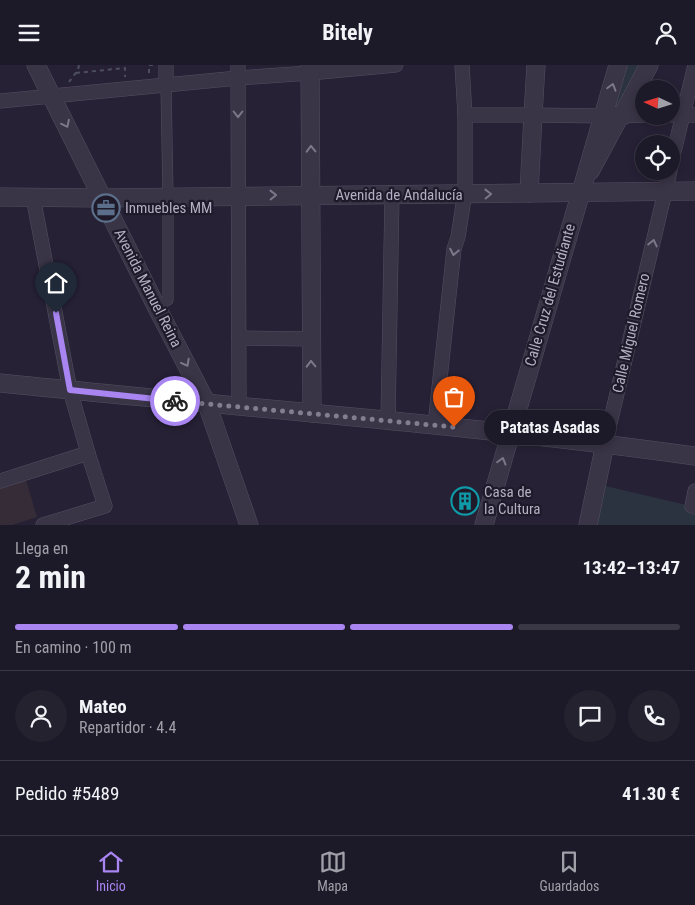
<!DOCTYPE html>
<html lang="es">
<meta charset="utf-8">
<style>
:root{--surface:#1c1928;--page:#252230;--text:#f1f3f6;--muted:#a0a0a8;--line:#3a3845;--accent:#a885f1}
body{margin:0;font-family:"Roboto Condensed",sans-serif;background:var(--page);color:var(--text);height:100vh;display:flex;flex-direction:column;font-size:19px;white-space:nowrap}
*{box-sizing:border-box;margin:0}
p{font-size:16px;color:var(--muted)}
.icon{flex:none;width:28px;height:28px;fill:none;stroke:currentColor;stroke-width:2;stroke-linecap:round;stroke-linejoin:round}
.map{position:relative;height:460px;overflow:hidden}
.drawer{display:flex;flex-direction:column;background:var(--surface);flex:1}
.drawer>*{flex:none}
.needle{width:32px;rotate:274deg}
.tools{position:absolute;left:635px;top:15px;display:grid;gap:10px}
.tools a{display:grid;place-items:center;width:45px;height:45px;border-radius:50%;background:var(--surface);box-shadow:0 2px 8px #0003,0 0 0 1px var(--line);font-size:25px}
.pin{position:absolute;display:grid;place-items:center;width:42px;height:42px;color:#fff;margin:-51px -21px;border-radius:50% 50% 50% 0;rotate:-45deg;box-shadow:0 0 5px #0007}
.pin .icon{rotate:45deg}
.courier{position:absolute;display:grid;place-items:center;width:50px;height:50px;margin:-25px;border:4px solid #a885f1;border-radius:50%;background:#fff;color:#222;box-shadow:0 1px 6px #0007}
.bubble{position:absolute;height:35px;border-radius:18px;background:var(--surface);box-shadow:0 2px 8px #0003,0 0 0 1px var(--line);font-size:16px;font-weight:700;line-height:35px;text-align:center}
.overview em{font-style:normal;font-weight:700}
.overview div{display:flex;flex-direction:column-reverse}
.overview{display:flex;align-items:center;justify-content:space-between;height:85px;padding:0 15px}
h1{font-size:32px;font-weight:700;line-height:38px}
.bar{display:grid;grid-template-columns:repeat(4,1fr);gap:8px 5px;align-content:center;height:60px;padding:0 15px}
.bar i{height:6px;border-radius:4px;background:var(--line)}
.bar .on{background:var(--accent)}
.bar p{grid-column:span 4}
.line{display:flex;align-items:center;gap:12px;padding:0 15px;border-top:1px solid var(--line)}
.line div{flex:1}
.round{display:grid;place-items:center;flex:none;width:52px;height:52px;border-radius:26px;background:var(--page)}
header{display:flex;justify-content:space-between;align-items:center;height:65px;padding:0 15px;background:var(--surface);font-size:22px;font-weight:700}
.tabs{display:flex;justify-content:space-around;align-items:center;height:70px;border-top:1px solid var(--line);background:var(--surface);font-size:14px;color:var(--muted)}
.tabs a{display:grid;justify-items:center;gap:2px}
.tabs .on{color:var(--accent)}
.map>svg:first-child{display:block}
.medical{fill:#352c37}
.green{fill:#2b3341}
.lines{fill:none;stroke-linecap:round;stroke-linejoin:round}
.pedestrian-casing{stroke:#544f61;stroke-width:11}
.minor-casing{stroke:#544f61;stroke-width:15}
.tertiary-casing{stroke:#544f61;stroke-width:19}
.path{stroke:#4c4f5f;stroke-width:2;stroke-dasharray:4 4;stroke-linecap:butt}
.pedestrian{stroke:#393446;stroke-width:10}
.minor{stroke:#393446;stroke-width:14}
.tertiary{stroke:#393446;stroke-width:18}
.oneway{stroke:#7d778b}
.done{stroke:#837d91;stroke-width:5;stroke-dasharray:0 9}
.route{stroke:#a885f1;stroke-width:6}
.labels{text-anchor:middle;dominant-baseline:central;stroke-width:4.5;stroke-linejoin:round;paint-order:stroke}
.street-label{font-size:15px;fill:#b5aec3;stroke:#1f1a2a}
.poi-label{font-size:15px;fill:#b5aec3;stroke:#1f1a2a;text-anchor:start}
</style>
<header><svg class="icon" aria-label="menu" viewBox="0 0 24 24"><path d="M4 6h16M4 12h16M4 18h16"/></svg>Bitely<svg class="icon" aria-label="person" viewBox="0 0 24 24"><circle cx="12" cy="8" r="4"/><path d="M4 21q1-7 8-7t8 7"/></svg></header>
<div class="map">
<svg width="695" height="460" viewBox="0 0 695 460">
<rect width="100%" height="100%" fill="#262135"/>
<!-- medical -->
<path class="medical" d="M26,415L37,452L12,460H0V423Z"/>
<!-- green -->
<g class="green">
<path d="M624,0H641L618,45H613Z"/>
<path d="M597,419L695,442V460H589Z"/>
</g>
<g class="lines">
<!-- pedestrian casing -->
<g class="pedestrian-casing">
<path id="pedestrian" d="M156,241L168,235V131L166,20"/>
</g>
<!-- minor casing -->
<g class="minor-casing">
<g id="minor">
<path d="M238,0L239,341"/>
<path d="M166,20V0"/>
<path d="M0,36L238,13L310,8L396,0"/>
<path d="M465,50H533L604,51"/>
<path d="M671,50H695"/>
<path d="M671,99L695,0"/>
<path d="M592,107L622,51L644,50"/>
<path d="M33,132L70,325L88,388L105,441L43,460"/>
<path d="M239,273L311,274"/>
<path d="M388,355L392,130"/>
<path d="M435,360L454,184L458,172L465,127V50L462,0"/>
<path d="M605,379L670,106"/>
<path d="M0,416L88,388"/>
<path d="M695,426L692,441L695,442"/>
</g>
</g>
<!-- tertiary casing -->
<g class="tertiary-casing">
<g id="tertiary">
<path d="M36,0L156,241L207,339L249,460"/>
<path d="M310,0L312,348"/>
<path d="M604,51H622L649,0"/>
<path d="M529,128L533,50L536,0"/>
<path d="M0,132L102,133L695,126"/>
<path d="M0,318C232,342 464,359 695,391"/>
<path d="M484,460L618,0"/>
<path d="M588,460L605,379"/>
</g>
</g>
<!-- path -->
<g class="path">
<path d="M76,8L125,3V12"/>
<path d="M149,8V0H154"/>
<path d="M69,17L78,5L79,0"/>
</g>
<!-- pedestrian -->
<use href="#pedestrian" class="pedestrian"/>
<!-- minor -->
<use href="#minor" class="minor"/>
<!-- tertiary -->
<use href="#tertiary" class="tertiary"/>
</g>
<!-- one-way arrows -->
<defs><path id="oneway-chevron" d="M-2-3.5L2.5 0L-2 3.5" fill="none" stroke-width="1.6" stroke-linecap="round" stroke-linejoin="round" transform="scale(1.25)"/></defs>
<g class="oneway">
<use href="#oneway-chevron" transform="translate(612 22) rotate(-74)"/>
<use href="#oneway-chevron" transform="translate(238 49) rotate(90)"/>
<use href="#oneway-chevron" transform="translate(66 59) rotate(64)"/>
<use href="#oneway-chevron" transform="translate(311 84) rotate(-91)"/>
<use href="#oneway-chevron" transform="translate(488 129) rotate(-1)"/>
<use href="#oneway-chevron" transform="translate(273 130) rotate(-1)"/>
<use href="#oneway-chevron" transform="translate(653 178) rotate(-77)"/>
<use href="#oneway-chevron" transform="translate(454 187) rotate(101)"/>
<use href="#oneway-chevron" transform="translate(186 298) rotate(62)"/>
<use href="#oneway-chevron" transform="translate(311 299) rotate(-91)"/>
<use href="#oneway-chevron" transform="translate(502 396) rotate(-74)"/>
</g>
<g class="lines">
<!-- done -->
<path class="done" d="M175,336L454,362"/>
<!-- route -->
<path class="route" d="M56,248L70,325L175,336"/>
</g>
<!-- icons -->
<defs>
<g id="office-ring" transform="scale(1.4375)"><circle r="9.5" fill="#1f1a2a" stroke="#5c6f8a" stroke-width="1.5"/><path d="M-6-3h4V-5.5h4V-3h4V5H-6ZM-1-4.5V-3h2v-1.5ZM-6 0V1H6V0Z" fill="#5c6f8a"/></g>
<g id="building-ring" transform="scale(1.4375)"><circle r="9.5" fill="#1f1a2a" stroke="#0f9aa8" stroke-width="1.5"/><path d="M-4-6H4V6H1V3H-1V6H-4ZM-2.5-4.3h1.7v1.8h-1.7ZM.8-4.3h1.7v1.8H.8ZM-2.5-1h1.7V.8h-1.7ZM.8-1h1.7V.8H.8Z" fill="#0f9aa8"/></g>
</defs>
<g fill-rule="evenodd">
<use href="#office-ring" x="106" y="143"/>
<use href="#building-ring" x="465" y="436"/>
</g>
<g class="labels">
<!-- street labels -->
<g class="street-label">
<text x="399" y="130">Avenida de Andalucía</text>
<text transform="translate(148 223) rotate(63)">Avenida Manuel Reina</text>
<text transform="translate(550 230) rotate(-74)">Calle Cruz del Estudiante</text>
<text transform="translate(631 268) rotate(-77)">Calle Miguel Romero</text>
</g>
<!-- poi labels -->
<g class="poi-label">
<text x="125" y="143">Inmuebles MM</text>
<text x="484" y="427">Casa de<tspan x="484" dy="17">la Cultura</tspan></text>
</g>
</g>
</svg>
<div class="tools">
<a><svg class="needle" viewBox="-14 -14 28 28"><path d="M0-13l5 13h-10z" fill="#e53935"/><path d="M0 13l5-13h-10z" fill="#a0a0a8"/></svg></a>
<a><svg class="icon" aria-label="locate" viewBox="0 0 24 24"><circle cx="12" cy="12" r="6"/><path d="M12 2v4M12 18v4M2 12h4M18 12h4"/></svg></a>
</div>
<div class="pin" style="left:454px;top:362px;background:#ea580c"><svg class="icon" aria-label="bag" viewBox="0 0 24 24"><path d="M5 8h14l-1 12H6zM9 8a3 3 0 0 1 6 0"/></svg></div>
<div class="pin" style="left:56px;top:248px;background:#1f2937"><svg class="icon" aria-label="home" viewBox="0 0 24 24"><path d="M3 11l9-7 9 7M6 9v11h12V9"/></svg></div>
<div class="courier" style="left:175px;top:336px"><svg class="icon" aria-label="bike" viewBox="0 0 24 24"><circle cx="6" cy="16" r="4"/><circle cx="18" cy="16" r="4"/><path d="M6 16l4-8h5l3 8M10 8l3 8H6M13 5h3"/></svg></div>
<div class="bubble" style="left:484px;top:345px;width:132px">Patatas Asadas</div>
</div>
<section class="drawer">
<div class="overview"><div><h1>2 min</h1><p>Llega en</p></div><em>13:42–13:47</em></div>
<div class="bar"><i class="on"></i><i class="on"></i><i class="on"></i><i></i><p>En camino · 100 m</p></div>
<div class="line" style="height:90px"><a class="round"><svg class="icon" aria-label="person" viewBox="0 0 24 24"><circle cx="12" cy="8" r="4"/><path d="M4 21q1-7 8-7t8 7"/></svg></a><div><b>Mateo</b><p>Repartidor · 4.4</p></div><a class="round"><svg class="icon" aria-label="chat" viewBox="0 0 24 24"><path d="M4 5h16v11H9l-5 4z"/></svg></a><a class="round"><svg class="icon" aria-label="phone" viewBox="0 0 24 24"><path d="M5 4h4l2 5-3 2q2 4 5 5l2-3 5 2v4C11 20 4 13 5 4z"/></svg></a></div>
<div class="line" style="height:65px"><div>Pedido #5489</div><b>41.30 €</b></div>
</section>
<nav class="tabs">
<a class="on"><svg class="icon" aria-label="home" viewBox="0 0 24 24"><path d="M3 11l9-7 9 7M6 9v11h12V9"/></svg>Inicio</a>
<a><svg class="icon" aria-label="map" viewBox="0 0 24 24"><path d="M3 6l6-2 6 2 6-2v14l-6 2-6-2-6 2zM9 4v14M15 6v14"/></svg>Mapa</a>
<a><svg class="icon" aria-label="saved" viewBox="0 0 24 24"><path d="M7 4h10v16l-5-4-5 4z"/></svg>Guardados</a>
</nav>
